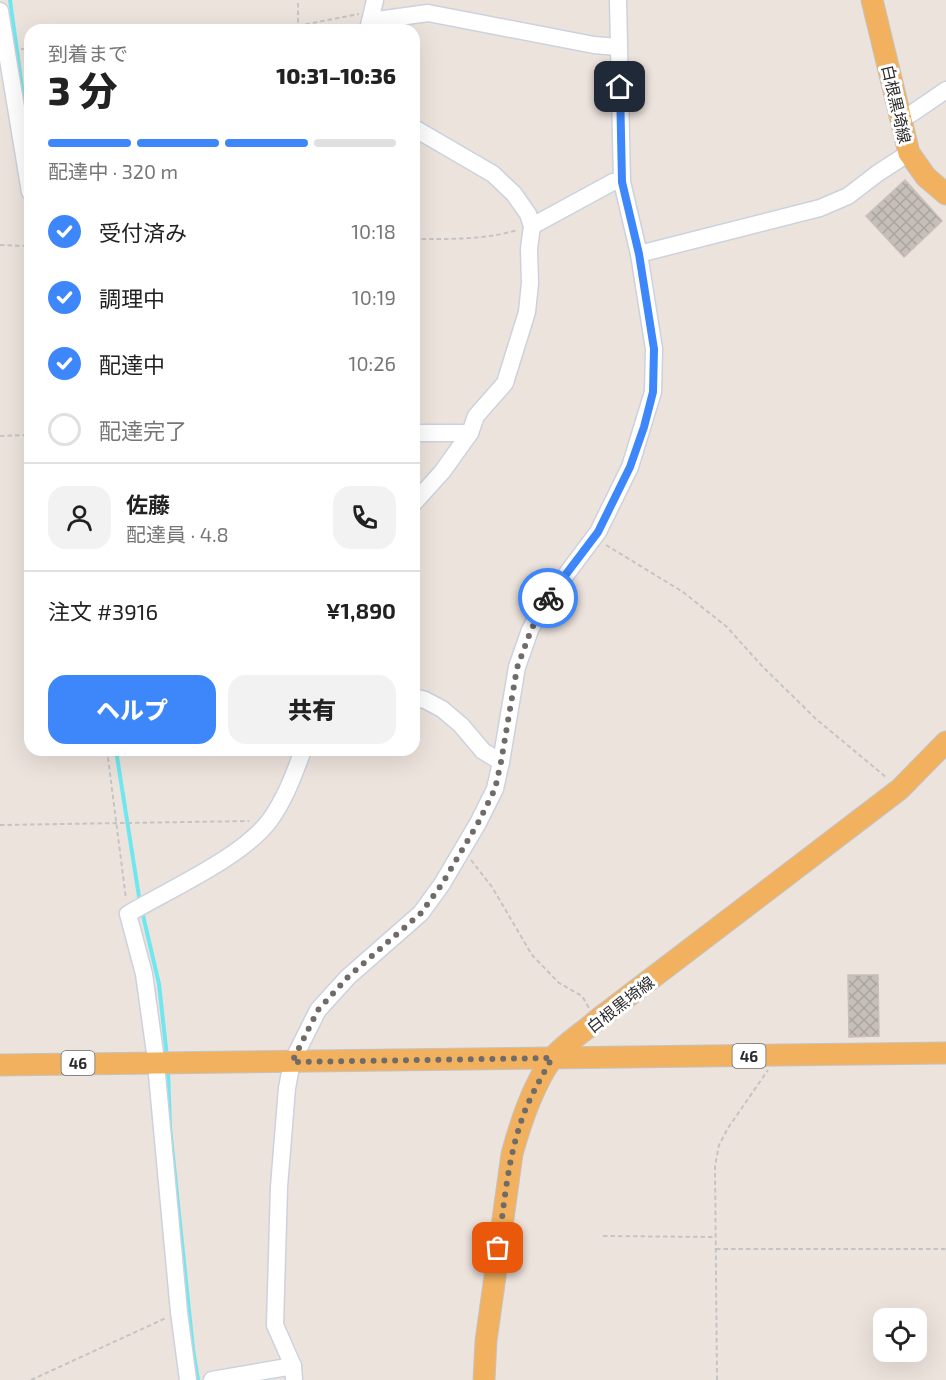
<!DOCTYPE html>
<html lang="ja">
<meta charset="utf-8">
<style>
:root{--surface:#fff;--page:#f2f2f2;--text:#222;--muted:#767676;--line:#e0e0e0;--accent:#3d87fb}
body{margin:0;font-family:"Exo 2","Noto Sans JP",sans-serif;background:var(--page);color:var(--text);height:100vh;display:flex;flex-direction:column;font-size:22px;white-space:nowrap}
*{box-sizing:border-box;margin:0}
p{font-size:20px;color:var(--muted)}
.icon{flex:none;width:33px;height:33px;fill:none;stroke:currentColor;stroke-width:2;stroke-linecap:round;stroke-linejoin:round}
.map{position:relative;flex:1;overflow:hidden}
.side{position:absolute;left:24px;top:24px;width:396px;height:732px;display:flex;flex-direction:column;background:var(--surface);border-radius:18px;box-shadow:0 6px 24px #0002}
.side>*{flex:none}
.buttons{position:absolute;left:873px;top:1308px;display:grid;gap:12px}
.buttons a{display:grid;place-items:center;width:54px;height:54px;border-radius:12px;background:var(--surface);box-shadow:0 6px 24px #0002;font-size:30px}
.pin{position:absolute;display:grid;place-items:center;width:51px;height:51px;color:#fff;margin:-26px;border-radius:12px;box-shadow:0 3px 9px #0006}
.courier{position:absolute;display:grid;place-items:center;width:60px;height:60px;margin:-30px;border:4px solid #3d87fb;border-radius:50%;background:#fff;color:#222;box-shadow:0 2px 8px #0007}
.overview em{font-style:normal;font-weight:800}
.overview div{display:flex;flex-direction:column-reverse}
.overview{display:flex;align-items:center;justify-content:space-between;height:102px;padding:0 24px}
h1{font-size:39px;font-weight:800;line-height:45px}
.bar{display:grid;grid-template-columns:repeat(4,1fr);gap:9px 6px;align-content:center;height:72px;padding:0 24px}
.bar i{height:8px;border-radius:4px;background:var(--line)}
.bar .on{background:var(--accent)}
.bar p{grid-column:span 4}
.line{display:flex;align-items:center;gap:15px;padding:0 24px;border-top:2px solid var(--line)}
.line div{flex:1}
.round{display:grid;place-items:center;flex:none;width:63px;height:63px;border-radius:18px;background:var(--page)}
ol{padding:0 24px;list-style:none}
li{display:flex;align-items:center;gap:18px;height:66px}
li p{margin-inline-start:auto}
li .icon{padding:6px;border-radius:50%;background:var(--accent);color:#fff;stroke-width:4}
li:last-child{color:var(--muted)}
li i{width:33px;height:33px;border:3px solid var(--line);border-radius:50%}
.primary-button{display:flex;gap:12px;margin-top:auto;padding:12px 24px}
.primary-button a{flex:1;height:69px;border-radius:18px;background:var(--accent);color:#fff;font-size:24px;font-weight:800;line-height:69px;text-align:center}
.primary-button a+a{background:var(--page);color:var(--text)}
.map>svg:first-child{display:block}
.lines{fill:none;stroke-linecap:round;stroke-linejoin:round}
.stream{stroke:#70e7ef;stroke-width:4}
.building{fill:url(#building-cross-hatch);stroke:#c9bfb7;stroke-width:1.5}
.minor-casing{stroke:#ccd2dd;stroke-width:19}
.major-casing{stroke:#c4c4c4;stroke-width:23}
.path{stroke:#c4c4c4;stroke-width:2;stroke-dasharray:4.5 3;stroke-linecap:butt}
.minor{stroke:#fff;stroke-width:16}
.major{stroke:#f2b15e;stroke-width:21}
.done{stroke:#6f6b69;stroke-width:6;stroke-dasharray:0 10.8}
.route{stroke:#3d87fb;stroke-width:8}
.labels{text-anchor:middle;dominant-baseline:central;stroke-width:6;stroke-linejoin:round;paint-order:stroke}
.shield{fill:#fff;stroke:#6b6b6b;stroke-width:1.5}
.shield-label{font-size:15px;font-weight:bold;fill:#2b2b2b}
.street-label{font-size:16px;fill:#2b2b2b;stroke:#fff}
</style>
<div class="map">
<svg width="946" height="1380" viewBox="0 0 946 1380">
<defs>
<pattern id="building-cross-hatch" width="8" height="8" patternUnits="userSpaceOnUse" patternTransform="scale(1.5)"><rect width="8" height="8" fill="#c6bfb9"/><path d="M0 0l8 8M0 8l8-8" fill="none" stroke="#aaa49f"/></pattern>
</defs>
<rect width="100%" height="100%" fill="#ede3dd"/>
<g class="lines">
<!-- stream -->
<g class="stream">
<path d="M10,0L27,124"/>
<path d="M116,750L140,903"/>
<path d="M142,911L159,984L167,1057"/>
<path d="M168,1070L170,1127L193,1349L198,1380"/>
</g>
</g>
<!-- building -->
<g class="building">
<path d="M905,180L942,221L904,257L866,216Z"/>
<path d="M848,975H878L879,1036L849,1037Z"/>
</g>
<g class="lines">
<!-- minor casing -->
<g class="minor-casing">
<g id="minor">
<path d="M0,11L30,192"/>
<path d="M370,21L428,13L594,45L618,47"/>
<path d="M368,30L375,0"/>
<path d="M901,117L911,114L946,90"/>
<path d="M414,128L493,174L514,194L528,214L532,226L529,249L530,283L527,312L505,383L476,416L470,433L442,472L414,503"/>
<path d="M532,226L613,182H622"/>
<path d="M639,254L820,208L848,196L878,173L909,153"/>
<path d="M414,433H470"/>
<path d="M414,697L425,700L442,709L461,725L483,751L501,762"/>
<path d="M188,1380L179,1312L155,1053L144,974L128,914C168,890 243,857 270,820C285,799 294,775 303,750"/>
<path d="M212,1380L293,1366"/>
<path d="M294,1380L293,1366L275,1325L279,1187L287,1088L292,1062L318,1010L348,977L421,913L442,884L478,823L495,789L501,762L517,667L530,630L544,604L598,532L630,467L653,392L654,349L639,254L622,182L618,0"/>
</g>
</g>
<!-- major casing -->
<g class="major-casing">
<g id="major">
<path d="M872,0L909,153L926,177L946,194"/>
<path d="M0,1065L946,1053"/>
<path d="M484,1380L486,1341L512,1154C521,1121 532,1088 551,1060C561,1046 584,1032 597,1020L900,789L946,742"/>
</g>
</g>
<!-- path -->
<g class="path">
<path d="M276,30L359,14"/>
<path d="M298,30V0"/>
<path d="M21,49H30"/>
<path d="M414,239C450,239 483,240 518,230"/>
<path d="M0,245L30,246"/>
<path d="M0,436L30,435"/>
<path d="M606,545L683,592L727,627L761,665L816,719L887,778"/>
<path d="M107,750L126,899"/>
<path d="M0,825L249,821"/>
<path d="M471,860L492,887L532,955L559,983L582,996L589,1008"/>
<path d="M603,1236L716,1237"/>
<path d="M716,1249H946"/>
<path d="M31,1380L166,1318"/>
<path d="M717,1380L715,1166L719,1145L728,1128L768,1070"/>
</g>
<!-- minor -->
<use href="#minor" class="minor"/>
<!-- major -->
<use href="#major" class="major"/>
</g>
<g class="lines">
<!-- done -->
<path class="done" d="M498,1248C504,1207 507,1164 520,1125C527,1101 540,1080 552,1058L292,1062L318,1010L348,977L421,913L442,884L478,823L495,789L501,762L517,668L531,630L548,598"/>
<!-- route -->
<path class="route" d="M548,598L598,532L630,467L644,427L653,392L654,349L639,254L622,182L620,87"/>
</g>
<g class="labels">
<!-- shield labels -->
<g class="shield">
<rect x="732.5" y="1044" width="33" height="24" rx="4.5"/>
<rect x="61.5" y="1051" width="33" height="24" rx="4.5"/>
</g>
<g class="shield-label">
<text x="749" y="1056">46</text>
<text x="78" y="1063">46</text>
</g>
<!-- street labels -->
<g class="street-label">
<text transform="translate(897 104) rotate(77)">白根黒埼線</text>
<text transform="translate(620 1004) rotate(-38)">白根黒埼線</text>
</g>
</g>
</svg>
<div class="buttons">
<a><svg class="icon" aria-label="locate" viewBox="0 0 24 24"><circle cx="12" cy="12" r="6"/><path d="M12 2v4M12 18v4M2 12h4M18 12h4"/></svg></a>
</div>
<div class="pin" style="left:498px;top:1248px;background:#ea580c"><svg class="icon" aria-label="bag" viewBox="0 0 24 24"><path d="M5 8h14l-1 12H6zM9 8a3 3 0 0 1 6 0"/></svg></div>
<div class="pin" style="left:620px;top:87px;background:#1f2937"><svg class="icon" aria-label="home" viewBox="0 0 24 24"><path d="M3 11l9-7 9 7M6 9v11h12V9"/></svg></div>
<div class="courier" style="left:548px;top:598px"><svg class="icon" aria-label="bike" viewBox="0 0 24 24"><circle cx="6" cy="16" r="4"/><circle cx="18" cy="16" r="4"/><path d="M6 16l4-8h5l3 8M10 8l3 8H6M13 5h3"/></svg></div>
<section class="side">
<div class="overview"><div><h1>3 分</h1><p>到着まで</p></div><em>10:31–10:36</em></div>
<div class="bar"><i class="on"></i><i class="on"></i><i class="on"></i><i></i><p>配達中 · 320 m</p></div>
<ol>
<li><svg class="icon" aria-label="check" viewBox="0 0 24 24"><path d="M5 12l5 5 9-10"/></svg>受付済み<p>10:18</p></li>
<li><svg class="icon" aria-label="check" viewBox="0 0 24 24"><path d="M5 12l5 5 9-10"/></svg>調理中<p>10:19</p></li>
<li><svg class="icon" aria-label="check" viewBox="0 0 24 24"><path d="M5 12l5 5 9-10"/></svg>配達中<p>10:26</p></li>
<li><i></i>配達完了</li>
</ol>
<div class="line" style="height:108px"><a class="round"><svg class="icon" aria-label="person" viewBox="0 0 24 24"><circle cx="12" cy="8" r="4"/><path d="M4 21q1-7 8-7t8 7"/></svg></a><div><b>佐藤</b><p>配達員 · 4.8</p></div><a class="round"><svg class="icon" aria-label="phone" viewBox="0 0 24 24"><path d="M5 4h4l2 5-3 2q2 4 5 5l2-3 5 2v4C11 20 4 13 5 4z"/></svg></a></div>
<div class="line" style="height:78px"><div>注文 #3916</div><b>¥1,890</b></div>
<div class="primary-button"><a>ヘルプ</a><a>共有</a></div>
</section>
</div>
